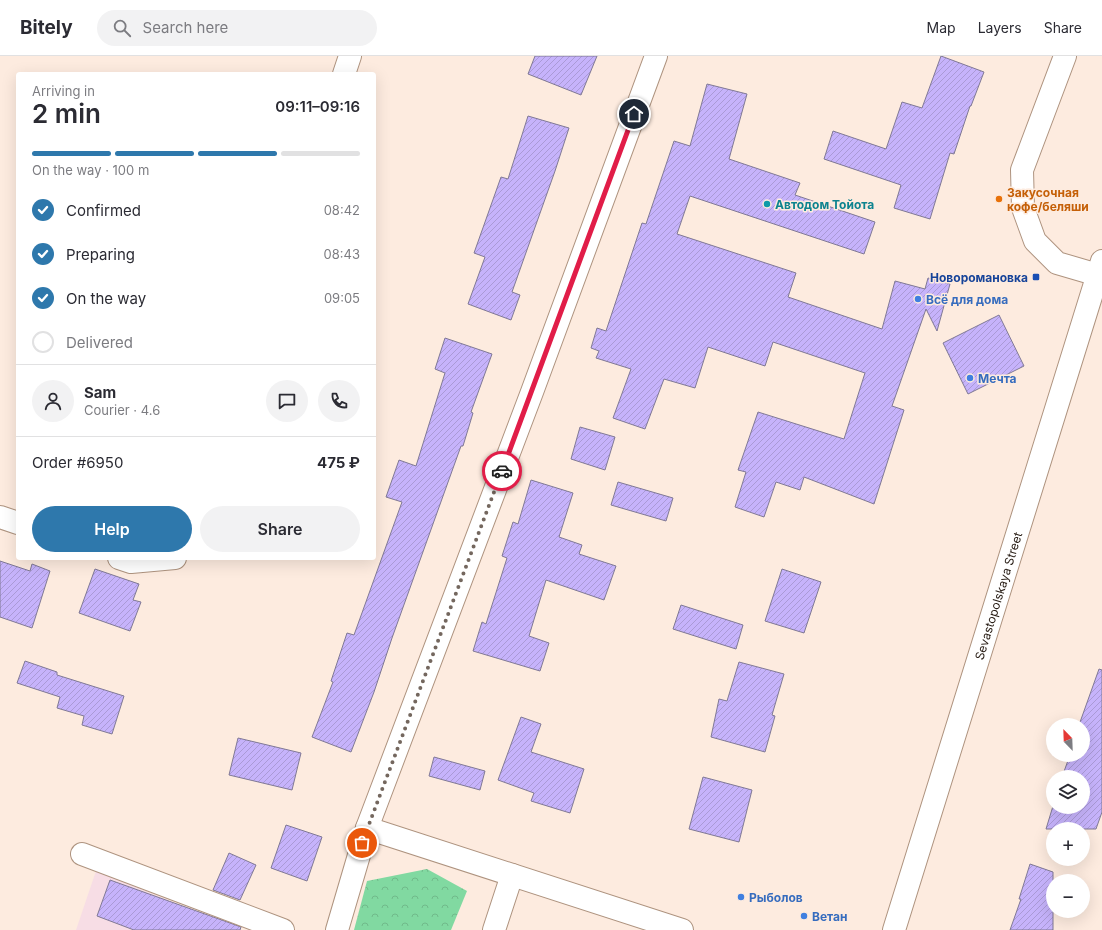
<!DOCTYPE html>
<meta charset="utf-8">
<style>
:root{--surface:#fff;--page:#f2f2f3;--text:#2b2b33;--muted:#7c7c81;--line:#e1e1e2;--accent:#2e78ac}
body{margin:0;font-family:Inter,sans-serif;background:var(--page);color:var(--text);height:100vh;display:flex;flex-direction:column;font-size:15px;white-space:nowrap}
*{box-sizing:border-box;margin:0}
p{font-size:13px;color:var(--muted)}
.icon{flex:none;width:22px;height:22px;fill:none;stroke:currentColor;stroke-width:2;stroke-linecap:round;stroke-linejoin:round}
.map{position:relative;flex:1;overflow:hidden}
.panel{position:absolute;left:16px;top:16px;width:360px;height:488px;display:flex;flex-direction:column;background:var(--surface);border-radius:4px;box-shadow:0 4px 16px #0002}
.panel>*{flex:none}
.needle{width:26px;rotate:337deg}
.tools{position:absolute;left:1046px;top:662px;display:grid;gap:8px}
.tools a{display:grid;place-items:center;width:44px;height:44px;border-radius:50%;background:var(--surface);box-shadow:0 4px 16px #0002;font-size:20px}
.pin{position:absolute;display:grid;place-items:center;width:34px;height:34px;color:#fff;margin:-17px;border:2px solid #fff;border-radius:50%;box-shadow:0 1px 4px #0007}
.courier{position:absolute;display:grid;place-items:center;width:40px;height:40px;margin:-20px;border:3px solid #e11d48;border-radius:50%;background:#fff;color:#222;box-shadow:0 1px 5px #0007}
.overview em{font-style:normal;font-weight:600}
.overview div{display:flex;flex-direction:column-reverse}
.overview{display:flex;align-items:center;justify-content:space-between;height:68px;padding:0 16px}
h1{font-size:26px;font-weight:600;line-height:30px}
.bar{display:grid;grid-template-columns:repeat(4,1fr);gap:6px 4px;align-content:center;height:48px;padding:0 16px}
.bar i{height:5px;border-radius:3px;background:var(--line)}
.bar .on{background:var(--accent)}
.bar p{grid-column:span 4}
.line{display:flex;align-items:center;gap:10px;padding:0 16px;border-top:1px solid var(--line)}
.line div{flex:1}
.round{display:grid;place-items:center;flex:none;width:42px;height:42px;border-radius:21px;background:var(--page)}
ol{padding:0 16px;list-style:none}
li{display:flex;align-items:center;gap:12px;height:44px}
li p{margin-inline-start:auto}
li .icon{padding:4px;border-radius:50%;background:var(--accent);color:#fff;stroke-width:4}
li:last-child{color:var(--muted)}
li i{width:22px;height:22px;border:2px solid var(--line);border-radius:50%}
.primary-button{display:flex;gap:8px;margin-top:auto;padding:8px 16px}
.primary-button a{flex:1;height:46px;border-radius:24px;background:var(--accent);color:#fff;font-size:16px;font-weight:600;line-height:46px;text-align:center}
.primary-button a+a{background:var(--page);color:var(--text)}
header{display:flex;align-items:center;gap:24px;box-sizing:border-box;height:56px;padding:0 20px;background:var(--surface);border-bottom:1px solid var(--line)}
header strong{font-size:19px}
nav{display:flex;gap:22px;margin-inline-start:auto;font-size:14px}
.search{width:280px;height:36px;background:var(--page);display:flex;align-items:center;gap:10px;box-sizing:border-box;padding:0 14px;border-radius:22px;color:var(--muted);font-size:15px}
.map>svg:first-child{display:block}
.commercial{fill:#f7dde5}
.forest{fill:url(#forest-crowns)}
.building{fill:url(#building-hatch);stroke:#807995}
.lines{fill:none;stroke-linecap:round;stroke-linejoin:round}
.minor-casing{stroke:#ae937f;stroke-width:24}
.major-casing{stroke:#ae937f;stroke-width:24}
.minor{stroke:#fff;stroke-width:22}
.major{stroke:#fff;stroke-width:22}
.done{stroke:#74675e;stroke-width:4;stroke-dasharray:0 7.2}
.route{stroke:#e11d48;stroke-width:5}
.food-dot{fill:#e8710a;stroke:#fdebdf;stroke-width:1.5}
.culture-dot{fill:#0f9aa8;stroke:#fdebdf;stroke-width:1.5}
.transit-dot{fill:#1a4fb4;stroke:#fdebdf;stroke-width:1.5}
.shop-dot{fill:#3f7fe0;stroke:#fdebdf;stroke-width:1.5}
.labels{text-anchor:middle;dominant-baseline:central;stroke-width:3;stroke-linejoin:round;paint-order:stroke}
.food-label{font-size:12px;font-weight:bold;fill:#c56008;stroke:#fdebdf;text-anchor:start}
.culture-label{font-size:12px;font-weight:bold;fill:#0d838f;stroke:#fdebdf;text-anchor:start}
.transit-label{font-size:12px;font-weight:bold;fill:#164399;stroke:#fdebdf;text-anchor:end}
.shop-label{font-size:12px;font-weight:bold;fill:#366cbe;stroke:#fdebdf;text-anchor:start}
.street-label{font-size:12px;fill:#2b2018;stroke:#fdebdf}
</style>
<header>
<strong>Bitely</strong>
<div class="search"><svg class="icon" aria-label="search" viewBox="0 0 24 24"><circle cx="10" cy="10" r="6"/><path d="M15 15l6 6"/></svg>Search here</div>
<nav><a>Map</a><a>Layers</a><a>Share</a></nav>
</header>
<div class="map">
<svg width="1102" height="874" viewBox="0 0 1102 874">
<defs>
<pattern id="forest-crowns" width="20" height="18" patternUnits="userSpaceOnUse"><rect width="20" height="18" fill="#81d9a1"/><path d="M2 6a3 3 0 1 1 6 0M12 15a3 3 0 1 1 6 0" fill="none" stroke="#70ba8a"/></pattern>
<pattern id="building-hatch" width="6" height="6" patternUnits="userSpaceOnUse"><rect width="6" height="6" fill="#c6b3fb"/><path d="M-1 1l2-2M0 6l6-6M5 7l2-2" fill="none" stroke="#aa9ad6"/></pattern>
</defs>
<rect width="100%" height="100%" fill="#fdebdf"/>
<!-- commercial -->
<path class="commercial" d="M96,815L242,874H76Z"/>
<!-- forest -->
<path class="forest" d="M427,813L467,835L451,874H354L367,825Z"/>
<!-- building -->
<g class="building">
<path d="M535,0H597L581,39L528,18Z"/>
<path d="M941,0L984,16L971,50H970L954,98L950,97L930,163L894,152L901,129L824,103L833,75L886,93L902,46L922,52Z"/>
<path d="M707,28L747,38L729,103L800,127L795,139L875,166L864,198L690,140L677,178L796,217L788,241L882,273L895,225L925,233L928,222L950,228L937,275L926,253L892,350L904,354L874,448L804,421L800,434L776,426L764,461L735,451L746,416L738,414L758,356L844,383L865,317L773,286L765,310L708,291L695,332L664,323L645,373L613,362L631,313L596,302L599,295L591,292L597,272L606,275L642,167L646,168L674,85L690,90Z"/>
<path d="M528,60L569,72L555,115L512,236L520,239L511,264L468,248L485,201L474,197L501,121L508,123Z"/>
<path d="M999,259L1024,310L968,338L943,287Z"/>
<path d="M445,282L492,298L471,356L473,357L463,390H461L392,582L374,636L351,696L312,681L333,626L331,625L347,577L354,579L402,446L386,441L399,404L416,410L445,317L435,313Z"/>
<path d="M580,371L615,381L605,414L571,403Z"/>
<path d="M531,424L573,437L559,481L582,489L579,498L616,510L604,544L546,524L529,580L549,587L540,615L473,595L482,566L486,568L507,502L502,500L513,466L518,468Z"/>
<path d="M618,426L673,442L666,465L611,449Z"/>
<path d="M0,505L30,515L32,508L50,515L32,572L0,561Z"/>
<path d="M95,513L139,528L133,544L141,546L130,575L79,557Z"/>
<path d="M782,513L821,526L804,577L765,565Z"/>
<path d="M681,549L743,569L736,593L673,573Z"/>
<path d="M25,605L57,616V619L124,640L112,678L82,669L84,660L57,652L60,641L17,627Z"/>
<path d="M739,606L784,618L772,659L775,660L765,696L711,681L719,643L727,645Z"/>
<path d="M1099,613L1102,614V756L1096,773H1046L1053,750L1083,751V721H1062L1070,699H1083V669H1079Z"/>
<path d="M521,661L541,668L531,696L584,713L570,757L531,745L534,737L498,724Z"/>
<path d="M238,682L301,697L292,734L229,719Z"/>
<path d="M434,701L485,715L480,734L429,720Z"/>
<path d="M703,721L752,734L739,786L689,773Z"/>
<path d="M286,769L322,781L307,825L271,812Z"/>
<path d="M229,797L256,809L240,844L213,834Z"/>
<path d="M1030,808L1053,816V874H1010L1021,843H1019Z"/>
<path d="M110,824L230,867L241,871L240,874H134L97,860Z"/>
</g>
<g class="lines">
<!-- minor casing -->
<g class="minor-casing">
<g id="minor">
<path d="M1065,0L1022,114L1023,152L1035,185L1057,207L1098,219"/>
<path d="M344,18L350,0"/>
<path d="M0,461L18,467"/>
<path d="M119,502L131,506L175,502"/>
<path d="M367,772L682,874"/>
<path d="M82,798L283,874"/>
<path d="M337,874L367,772L532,336L656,0"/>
<path d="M494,874L512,819"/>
</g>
</g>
<!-- major casing -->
<g class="major-casing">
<g id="major">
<path id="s1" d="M894,874L1102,205"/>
</g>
</g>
<!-- minor -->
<use href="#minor" class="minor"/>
<!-- major -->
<use href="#major" class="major"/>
</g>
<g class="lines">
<!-- done -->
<path class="done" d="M362,787L502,415"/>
<!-- route -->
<path class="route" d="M502,415L634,58"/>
</g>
<!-- markers -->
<circle class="food-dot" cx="999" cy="143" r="4"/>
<circle class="culture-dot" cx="767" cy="148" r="4"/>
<rect class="transit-dot" x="1032" y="217" width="8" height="8" rx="2"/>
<g class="shop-dot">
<circle cx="918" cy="243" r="4"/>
<circle cx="970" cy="322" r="4"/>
<circle cx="741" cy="841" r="4"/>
<circle cx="804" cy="860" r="4"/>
</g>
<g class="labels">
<!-- food labels -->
<g class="food-label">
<text x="1007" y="136">Закусочная<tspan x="1007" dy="14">кофе/беляши</tspan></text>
</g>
<!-- culture labels -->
<g class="culture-label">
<text x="775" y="148">Автодом Тойота</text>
</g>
<!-- transit labels -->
<g class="transit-label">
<text x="1028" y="221">Новоромановка</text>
</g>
<!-- shop labels -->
<g class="shop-label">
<text x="926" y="243">Всё для дома</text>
<text x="978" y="322">Мечта</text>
<text x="749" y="841">Рыболов</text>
<text x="812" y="860">Ветан</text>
</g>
<!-- street labels -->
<g class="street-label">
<text stroke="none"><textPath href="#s1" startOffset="350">Sevastopolskaya Street</textPath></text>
</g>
</g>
</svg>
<div class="tools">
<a><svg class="needle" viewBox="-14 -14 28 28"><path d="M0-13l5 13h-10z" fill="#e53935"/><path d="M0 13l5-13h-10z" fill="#7c7c81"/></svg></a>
<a><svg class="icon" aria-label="layers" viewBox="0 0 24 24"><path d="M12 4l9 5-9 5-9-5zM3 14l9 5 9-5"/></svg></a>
<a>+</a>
<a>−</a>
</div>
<div class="pin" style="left:362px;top:787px;background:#ea580c"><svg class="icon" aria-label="bag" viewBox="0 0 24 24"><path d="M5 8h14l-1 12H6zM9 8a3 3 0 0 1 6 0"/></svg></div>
<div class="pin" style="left:634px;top:58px;background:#1f2937"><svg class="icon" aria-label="home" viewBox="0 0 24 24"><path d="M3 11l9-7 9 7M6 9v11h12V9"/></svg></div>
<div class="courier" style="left:502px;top:415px"><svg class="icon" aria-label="car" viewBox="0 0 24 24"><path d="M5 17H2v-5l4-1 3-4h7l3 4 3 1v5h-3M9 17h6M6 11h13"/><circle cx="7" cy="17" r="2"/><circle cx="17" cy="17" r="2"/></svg></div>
<section class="panel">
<div class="overview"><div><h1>2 min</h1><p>Arriving in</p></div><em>09:11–09:16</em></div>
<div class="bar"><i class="on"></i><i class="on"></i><i class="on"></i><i></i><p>On the way · 100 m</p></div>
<ol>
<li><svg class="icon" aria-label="check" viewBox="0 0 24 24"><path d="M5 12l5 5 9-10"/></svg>Confirmed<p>08:42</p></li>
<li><svg class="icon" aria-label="check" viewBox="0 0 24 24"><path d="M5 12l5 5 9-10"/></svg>Preparing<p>08:43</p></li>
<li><svg class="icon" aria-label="check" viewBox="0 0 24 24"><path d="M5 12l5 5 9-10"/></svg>On the way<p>09:05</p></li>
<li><i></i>Delivered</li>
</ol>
<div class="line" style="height:72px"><a class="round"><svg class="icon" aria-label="person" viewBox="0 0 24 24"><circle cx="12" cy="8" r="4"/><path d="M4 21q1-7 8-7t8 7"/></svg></a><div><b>Sam</b><p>Courier · 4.6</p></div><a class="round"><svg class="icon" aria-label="chat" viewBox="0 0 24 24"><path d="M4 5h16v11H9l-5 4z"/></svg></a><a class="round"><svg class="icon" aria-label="phone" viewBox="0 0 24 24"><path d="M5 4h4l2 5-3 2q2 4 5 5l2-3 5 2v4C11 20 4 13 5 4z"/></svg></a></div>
<div class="line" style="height:52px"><div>Order #6950</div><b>475 ₽</b></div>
<div class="primary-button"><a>Help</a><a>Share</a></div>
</section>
</div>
